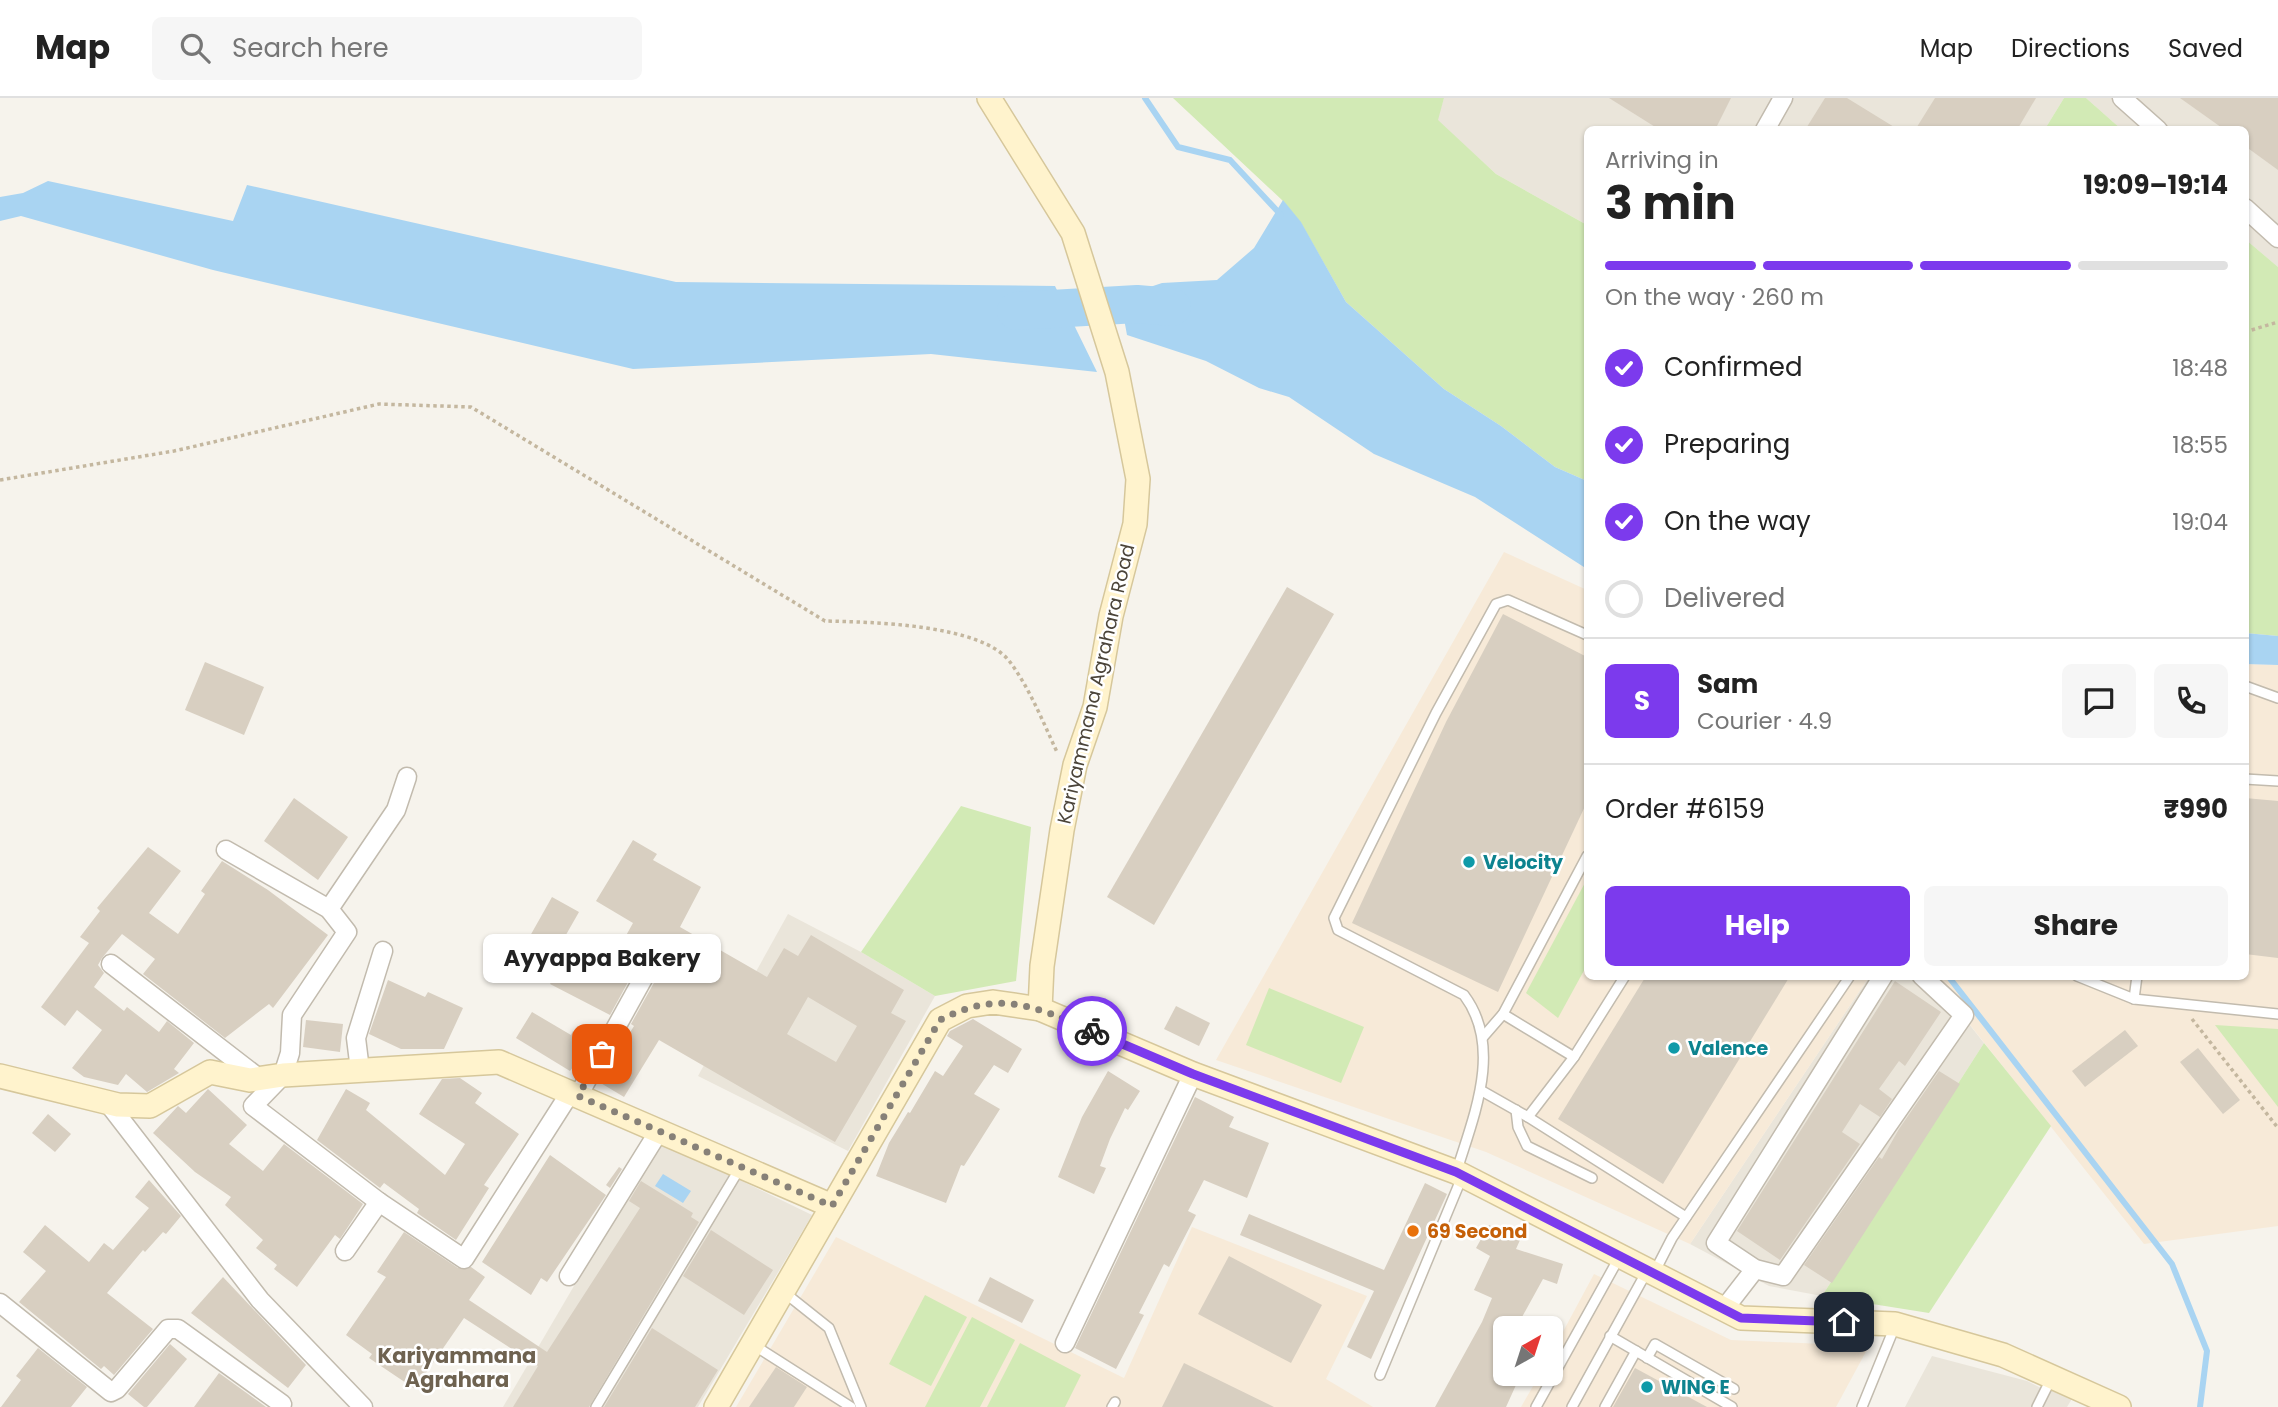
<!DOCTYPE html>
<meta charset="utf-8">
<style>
:root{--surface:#fff;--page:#f6f6f6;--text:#222;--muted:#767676;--line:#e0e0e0;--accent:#7c3aed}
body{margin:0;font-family:Poppins,sans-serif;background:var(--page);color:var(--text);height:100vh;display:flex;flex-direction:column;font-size:26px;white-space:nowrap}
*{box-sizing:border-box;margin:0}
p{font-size:23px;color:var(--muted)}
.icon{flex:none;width:38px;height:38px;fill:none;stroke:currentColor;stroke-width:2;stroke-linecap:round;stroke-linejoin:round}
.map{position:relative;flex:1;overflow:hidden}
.panel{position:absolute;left:1584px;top:28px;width:665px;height:854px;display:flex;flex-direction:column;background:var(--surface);border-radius:10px;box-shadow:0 2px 5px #0004}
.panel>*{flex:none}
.needle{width:46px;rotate:39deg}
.fabs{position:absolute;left:1493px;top:1218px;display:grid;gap:14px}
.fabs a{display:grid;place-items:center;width:70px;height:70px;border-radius:10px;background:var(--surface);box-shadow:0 2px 5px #0004;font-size:35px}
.pin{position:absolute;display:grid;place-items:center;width:60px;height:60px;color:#fff;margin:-30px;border-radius:14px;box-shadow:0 4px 10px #0006}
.courier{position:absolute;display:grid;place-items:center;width:70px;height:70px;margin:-35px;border:5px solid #7c3aed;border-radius:50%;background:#fff;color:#222;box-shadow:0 2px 9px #0007}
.bubble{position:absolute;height:49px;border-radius:10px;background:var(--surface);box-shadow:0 2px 5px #0004;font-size:23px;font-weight:700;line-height:49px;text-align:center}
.summary em{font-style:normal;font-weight:700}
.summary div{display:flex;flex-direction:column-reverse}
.summary{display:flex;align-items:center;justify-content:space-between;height:119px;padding:0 21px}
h1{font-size:46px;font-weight:700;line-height:52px}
.bar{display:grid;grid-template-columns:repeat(4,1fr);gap:10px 7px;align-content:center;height:84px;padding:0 21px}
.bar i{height:9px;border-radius:5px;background:var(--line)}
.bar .on{background:var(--accent)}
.bar p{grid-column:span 4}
.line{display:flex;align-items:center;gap:18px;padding:0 21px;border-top:2px solid var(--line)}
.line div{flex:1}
.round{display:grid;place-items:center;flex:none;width:74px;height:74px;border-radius:10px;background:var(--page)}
ol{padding:0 21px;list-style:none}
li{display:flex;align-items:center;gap:21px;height:77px}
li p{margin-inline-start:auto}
li .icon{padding:7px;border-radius:50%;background:var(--accent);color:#fff;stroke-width:4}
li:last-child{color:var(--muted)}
li i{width:38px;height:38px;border:4px solid var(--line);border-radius:50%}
.button{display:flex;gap:14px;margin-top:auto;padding:14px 21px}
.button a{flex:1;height:80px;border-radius:10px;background:var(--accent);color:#fff;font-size:28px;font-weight:700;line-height:80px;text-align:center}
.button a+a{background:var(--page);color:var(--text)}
header{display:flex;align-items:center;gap:42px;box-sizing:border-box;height:98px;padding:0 35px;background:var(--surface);border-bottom:2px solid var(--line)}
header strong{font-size:33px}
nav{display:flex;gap:38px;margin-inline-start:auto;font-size:24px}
.search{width:490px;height:63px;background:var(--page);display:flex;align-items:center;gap:18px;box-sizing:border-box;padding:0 24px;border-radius:10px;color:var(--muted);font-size:26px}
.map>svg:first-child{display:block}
.residential{fill:#eae5da}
.commercial{fill:#f7ead8}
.green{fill:#d2eab5}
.water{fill:#a9d4f2}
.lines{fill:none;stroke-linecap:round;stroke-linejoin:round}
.stream{stroke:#a9d4f2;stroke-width:6}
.river{stroke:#a9d4f2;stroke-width:38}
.building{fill:#d8cfc1;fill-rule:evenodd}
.lane-casing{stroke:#c2bbae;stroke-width:12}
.street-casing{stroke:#c2bbae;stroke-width:21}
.secondary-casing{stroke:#d6c79b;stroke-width:26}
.path{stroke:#c4b79f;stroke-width:3.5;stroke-dasharray:3.5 3.5;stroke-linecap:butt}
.lane{stroke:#fff;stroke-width:9}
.street{stroke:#fff;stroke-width:18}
.secondary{stroke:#fff3cd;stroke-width:23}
.done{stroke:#878178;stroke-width:7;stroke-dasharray:0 12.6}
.route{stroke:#7c3aed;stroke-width:9}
.culture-dot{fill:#0f9aa8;stroke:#fff;stroke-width:2.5}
.food-dot{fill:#e8710a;stroke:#fff;stroke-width:2.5}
.labels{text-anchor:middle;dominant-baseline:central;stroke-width:5;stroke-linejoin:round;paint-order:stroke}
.street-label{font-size:19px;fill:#4b4439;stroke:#fff}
.culture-label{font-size:19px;font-weight:bold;fill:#0d838f;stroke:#fff;text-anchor:start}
.food-label{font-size:19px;font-weight:bold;fill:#c56008;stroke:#fff;text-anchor:start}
.neighbourhood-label{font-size:21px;font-weight:bold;fill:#6e6250;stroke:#fff}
</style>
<header>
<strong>Map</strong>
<div class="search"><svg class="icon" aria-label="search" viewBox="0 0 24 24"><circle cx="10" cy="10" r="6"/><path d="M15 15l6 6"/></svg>Search here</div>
<nav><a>Map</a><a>Directions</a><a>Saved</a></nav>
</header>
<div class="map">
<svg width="2278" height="1309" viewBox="0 0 2278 1309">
<rect width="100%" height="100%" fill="#f6f3ec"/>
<!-- residential -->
<g class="residential">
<path d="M1444,0H2064L2045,31L1587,32V127L1496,76L1437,22Z"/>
<path d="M2086,0H2278V169L2245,141V32L2121,31Z"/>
<path d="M788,816L861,854L935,898L848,1053L698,978Z"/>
<path d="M1869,879H1932L1984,945L1822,1198L1769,1188L1690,1146Z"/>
<path d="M659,1043L812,1117L698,1309H503Z"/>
<path d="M1932,1258L2027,1283L2045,1292L2079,1289L2067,1309H1905Z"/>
</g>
<!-- commercial -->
<g class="commercial">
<path d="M1504,454L1587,492V878L1869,879L1690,1146L1486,1054L1216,962Z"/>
<path d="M2245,566L2278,567V1128L2144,1146L1932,879L2245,878Z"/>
<path d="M1192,1129L1367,1198L1326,1281L1373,1309H736L836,1139L1124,1280Z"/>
<path d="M1594,1176L1731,1242L1869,1248L1836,1309H1521L1540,1276H1550L1551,1256Z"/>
</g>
<!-- green -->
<g class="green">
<path d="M1173,0H1444L1438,22L1496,76L1587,127V383L1555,369L1501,328L1444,291L1346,204L1301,125L1283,103Z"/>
<path d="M2064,0H2086L2121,31H2045Z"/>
<path d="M2245,141L2278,169V538L2245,535Z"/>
<path d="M961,708L1031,729L1016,883L935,898L861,854Z"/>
<path d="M1587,781V867L1558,920L1526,895Z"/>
<path d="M1269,890L1364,929L1341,985L1246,947Z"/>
<path d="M2215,927L2278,931V1009Z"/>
<path d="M1984,945L2051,1028L1929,1215L1822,1198Z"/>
<path d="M925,1197L967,1219L931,1288L889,1266Z"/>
<path d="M972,1219L1015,1242L980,1309H925Z"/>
<path d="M1020,1245L1081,1277L1065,1309H987Z"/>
</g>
<!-- water -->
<g class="water">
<path d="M48,83L233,123L247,87L676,184L1055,188L1097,274L931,256L633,271L213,172L21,118L0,123V99L23,95Z"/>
<path d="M1283,102L1301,124L1346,204L1444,291L1501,328L1555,369L1587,383V471L1475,399L1374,356L1289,299L1259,290L1206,263L1127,237L1120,199L1162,185L1217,182L1254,150Z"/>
<path d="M2245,535L2278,538V567L2245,566Z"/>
<path d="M663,1076L691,1093L683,1105L655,1088Z"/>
</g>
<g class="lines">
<!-- stream -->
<g class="stream">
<path d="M1145,0L1178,49L1230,62L1281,117"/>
<path d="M1948,878L2172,1166L2207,1253L2200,1309"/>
</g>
<!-- river -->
<path class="river" d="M1016,213L1137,206L1172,209"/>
</g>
<!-- building -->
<g class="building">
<path d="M1609,0H1731L1715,32H1660Z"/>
<path d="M1825,0H1847L1899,32H1805Z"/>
<path d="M1935,0H2036L2017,32H1915Z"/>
<path d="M2180,0H2278V72L2245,48V32H2225Z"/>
<path d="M1287,489L1334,516L1154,827L1107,799Z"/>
<path d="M1503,516L1587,559V704L1498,894L1352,825L1446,624Z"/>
<path d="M205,564L264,589L244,637L185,612Z"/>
<path d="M294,700L348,739L318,782L264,743Z"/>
<path d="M2245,700L2278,703V860L2245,856Z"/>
<path d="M633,742L657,756L653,762L701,789L680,829L767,879L784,850L798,858L811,837L904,892L891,915L906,923L835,1044L659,942L624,999L599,984L634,928L631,926L670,856V845L660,839L650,844L610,917L550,886L556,875L521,854L552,799L579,814L563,842L609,868L633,825L596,803ZM808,899L857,928L836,964L787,936Z"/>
<path d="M148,749L181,773L149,815L178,836L205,796L201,793L222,763L268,792L328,837L273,910L269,906L225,940L143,876L155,861L122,836L102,860L98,867L104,875L94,889L124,913L127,909L159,934L167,923L194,945L174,971L179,975L147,994L126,976L118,987L84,979L72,970L102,932L77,912L65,928L41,909L89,845L80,839L100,813L97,810Z"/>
<path d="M1646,878H1790L1663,1086L1558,1021Z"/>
<path d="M388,882L425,899L428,894L463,910L444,951H401L369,936Z"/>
<path d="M1895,883L1941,914L1905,968L1899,963L1879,991L1892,1001L1880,1019L1860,1006L1842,1034L1860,1046L1780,1162L1737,1133Z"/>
<path d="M1176,908L1210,925L1199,948L1164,931Z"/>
<path d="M532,914L571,937L573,933L592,945L570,973L516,940Z"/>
<path d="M973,921L1022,951L1008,975L994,967L974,996L1000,1011L964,1068L961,1067L946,1105L876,1078L889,1045L908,1014L910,1015L935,973L943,978L963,948L947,938L950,933Z"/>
<path d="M306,922L343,926L340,954L303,949Z"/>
<path d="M2125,932L2138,948L2085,989L2072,973Z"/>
<path d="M2198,950L2240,1002L2223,1016L2180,964Z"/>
<path d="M1108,973L1140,993L1128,1012L1125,1010L1110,1041L1100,1068L1106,1070L1094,1096L1058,1079L1082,1019Z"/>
<path d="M1939,973L1960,986L1832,1185L1804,1167L1879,1059L1882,1061L1899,1031Z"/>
<path d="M460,980L482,995L475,1005L519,1036L484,1087L489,1090L456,1142L417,1115L419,1111L384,1085L380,1090L317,1042L346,991L370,1005L366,1012L445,1077L465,1046L419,1016L442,981Z"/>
<path d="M208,991L247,1027L229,1046L263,1073L284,1046L363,1106L340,1141L335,1137L297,1189L274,1171L277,1167L256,1150L263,1142L225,1107L231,1099L195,1074L153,1035L178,1008L186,1015Z"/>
<path d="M1195,999L1234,1019L1229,1029L1269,1045L1247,1100L1204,1082L1188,1113L1196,1117L1169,1169L1164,1166L1139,1215L1144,1217L1116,1271L1075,1250Z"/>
<path d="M48,1016L71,1036L55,1054L32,1035Z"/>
<path d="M550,1057L606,1097L547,1184L541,1180L531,1197L482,1164Z"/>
<path d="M619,1069L622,1071L610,1090L606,1087Z"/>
<path d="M149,1082L181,1118L166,1136L163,1134L145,1154L143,1152L107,1195L153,1231L114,1277L104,1268L101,1271L19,1204L46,1173L23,1154L45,1127L89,1164L104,1145L113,1152L149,1110L135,1099Z"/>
<path d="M641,1083L693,1115L691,1119L699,1124L589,1309H513L538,1268L464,1220L415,1291L369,1260L372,1256L346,1237L386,1179L377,1174L404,1134L458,1170L471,1169L485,1179L469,1202L547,1254L640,1110L629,1103Z"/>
<path d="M1425,1085L1447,1096L1371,1261L1347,1249L1374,1193L1240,1137L1249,1116L1384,1172Z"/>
<path d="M1489,1127L1520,1142L1516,1151L1563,1166L1557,1186L1543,1181L1516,1230H1505V1276H1521L1506,1309H1435L1482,1224L1492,1200L1474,1192L1490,1158L1476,1150Z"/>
<path d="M711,1132L773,1172L744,1217L683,1178Z"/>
<path d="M1229,1158L1322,1207L1291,1265L1198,1216Z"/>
<path d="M223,1179L306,1267L288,1290L191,1215Z"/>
<path d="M990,1179L1034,1202L1022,1225L978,1203Z"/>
<path d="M652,1230L718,1272L695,1309H604Z"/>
<path d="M170,1246L187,1261L147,1309H144L128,1296Z"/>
<path d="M38,1250L87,1289L71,1309H1L21,1282L16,1278Z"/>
<path d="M1184,1265L1274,1309H1162Z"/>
<path d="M776,1269L807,1289L794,1309H749Z"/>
<path d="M1635,1270L1707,1309H1613Z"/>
<path d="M219,1275L266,1309H194Z"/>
</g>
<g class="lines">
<!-- lane casing -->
<g class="lane-casing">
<g id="lane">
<path d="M2245,588L2278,600"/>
<path d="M2245,681L2278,683"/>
<path d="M2077,878L2134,901L2278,916"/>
<path d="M2134,901L2137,878"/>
<path d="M1503,916L1574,959"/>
<path d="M1483,939L1503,916L1587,758"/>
<path d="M1482,993L1528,1019L1686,1119"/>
<path d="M1516,1012L1518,1029L1527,1048L1592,1080"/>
<path d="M1528,1019L1574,959L1625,878"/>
<path d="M1457,1072C1474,1017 1503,949 1464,897L1338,832L1334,820L1436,615L1496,506L1508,502L1587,537"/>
<path d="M1654,1175L1672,1140L1850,878"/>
<path d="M785,1195L829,1230L861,1309"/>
<path d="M1610,1238L1732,1309"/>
<path d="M752,1246L851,1309"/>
<path d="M1647,1260L1655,1246L1734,1291"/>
<path d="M1380,1277L1462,1079"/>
<path d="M596,1309L740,1070"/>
<path d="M1112,1309L1115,1304"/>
<path d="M1536,1309L1620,1158"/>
<path d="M1572,1309L1647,1173"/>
<path d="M1605,1309L1636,1253"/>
<path d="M1862,1309L1895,1228"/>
<path d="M2037,1309L2051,1281"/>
</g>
</g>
<!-- street casing -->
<g class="street-casing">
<g id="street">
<path d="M2122,0L2158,32"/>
<path d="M1765,32L1783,0"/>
<path d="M2245,110L2278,140"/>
<path d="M226,752L329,811L347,834L292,917L290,955L283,977L253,1008L379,1104L464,1161L570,995"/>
<path d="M329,811L396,712L407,679"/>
<path d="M111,866L260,981"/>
<path d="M1883,878L1716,1145L1755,1171L1783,1178L1964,917L1922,878"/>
<path d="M360,972L356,940L383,853"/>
<path d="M578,998L660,850"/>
<path d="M108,1005L260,1202L363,1309"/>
<path d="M345,1153L379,1104"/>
<path d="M569,1178L659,1033"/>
<path d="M0,1205L111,1294L117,1291L168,1231H178L282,1306"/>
<path d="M1724,1211L1755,1171"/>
<path d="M1065,1245L1193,976"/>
</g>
</g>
<!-- secondary casing -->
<g class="secondary-casing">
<g id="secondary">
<path d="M989,0L1073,135L1117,274L1138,381L1135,426L1111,518L1095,609L1075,667L1062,732L1042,868L1040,911"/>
<path d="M0,978L118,1007L150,1008L210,974L250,982L283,977L499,964L832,1108"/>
<path d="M716,1309L940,922L967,908L993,904L1040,911L1193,976L1456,1074L1741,1220L1895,1226L2003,1257L2119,1309"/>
</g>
</g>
<!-- path -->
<g class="path">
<path d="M2245,234L2278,224"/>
<path d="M0,382L174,353L379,306L471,309L825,523C870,524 982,526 1010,564C1030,591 1043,624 1057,654"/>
<path d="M2192,921L2278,1030"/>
</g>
<!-- lane -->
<use href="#lane" class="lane"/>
<!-- street -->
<use href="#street" class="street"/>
<!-- secondary -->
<use href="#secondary" class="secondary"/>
</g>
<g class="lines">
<!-- done -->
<path class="done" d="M602,956L578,998L832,1108L940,922C1000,891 1034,908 1092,933"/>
<!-- route -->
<path class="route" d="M1092,933L1193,976L1456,1074L1741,1220L1844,1224"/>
</g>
<!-- markers -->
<g class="culture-dot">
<circle cx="1469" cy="764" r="7"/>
<circle cx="1674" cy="950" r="7"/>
<circle cx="1647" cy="1289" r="7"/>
</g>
<circle class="food-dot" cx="1413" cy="1133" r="7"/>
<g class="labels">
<!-- street labels -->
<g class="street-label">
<text transform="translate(1096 586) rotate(-77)">Kariyammana Agrahara Road</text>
</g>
<!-- culture labels -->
<g class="culture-label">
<text x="1483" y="764">Velocity</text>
<text x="1688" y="950">Valence</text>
<text x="1661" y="1289">WING E</text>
</g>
<!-- food labels -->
<g class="food-label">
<text x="1427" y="1133">69 Second</text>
</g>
<!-- neighbourhood labels -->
<g class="neighbourhood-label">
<text x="457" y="1257">Kariyammana<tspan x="457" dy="24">Agrahara</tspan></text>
</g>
</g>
</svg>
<div class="fabs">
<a><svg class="needle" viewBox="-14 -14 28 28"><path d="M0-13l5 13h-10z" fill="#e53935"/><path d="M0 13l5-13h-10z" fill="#767676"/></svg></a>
</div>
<div class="pin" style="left:602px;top:956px;background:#ea580c"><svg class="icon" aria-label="bag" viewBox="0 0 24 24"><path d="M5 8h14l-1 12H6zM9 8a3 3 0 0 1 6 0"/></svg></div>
<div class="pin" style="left:1844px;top:1224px;background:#1f2937"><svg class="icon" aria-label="home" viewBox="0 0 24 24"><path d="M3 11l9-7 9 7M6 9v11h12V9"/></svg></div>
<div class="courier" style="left:1092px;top:933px"><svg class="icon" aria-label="bike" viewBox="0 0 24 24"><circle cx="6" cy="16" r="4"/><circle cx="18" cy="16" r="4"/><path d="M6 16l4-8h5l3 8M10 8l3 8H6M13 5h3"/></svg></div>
<div class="bubble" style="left:483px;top:836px;width:238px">Ayyappa Bakery</div>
<section class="panel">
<div class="summary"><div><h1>3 min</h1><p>Arriving in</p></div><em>19:09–19:14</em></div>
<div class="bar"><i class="on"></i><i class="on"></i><i class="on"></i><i></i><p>On the way · 260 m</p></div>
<ol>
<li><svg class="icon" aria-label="check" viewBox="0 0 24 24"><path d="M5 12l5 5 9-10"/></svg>Confirmed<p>18:48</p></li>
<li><svg class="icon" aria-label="check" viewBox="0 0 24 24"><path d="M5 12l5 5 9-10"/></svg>Preparing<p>18:55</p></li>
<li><svg class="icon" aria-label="check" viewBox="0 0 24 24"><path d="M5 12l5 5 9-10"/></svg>On the way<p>19:04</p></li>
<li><i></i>Delivered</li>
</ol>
<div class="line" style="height:126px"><b class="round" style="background:var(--accent);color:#fff">S</b><div><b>Sam</b><p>Courier · 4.9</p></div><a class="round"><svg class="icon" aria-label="chat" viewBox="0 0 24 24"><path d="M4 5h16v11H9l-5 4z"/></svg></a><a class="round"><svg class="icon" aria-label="phone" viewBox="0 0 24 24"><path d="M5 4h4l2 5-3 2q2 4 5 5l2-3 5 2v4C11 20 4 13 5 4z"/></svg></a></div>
<div class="line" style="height:91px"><div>Order #6159</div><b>₹990</b></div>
<div class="button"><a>Help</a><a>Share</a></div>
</section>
</div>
